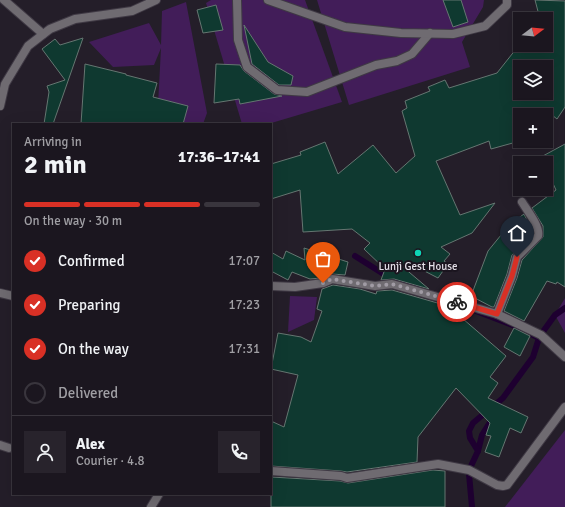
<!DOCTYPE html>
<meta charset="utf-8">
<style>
:root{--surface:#1b161f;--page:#28232c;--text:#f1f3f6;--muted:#a09fa4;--line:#39353d;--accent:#d93025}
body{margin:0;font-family:Signika,sans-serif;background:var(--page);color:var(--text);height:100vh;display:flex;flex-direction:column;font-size:15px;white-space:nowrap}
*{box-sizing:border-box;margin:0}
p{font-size:13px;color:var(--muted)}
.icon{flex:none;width:22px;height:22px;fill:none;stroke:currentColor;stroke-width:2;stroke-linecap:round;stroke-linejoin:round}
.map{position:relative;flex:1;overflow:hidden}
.sheet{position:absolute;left:12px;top:123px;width:260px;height:372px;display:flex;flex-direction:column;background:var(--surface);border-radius:0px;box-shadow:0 4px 16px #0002,0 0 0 1px var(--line)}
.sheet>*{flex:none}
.needle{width:26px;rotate:74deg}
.tools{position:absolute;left:513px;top:12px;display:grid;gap:8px}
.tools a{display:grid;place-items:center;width:40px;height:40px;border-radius:0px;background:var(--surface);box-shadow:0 4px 16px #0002,0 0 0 1px var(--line);font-size:20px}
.pin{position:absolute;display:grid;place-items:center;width:34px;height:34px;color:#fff;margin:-41px -17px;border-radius:50% 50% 50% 0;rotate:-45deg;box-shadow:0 0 4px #0007}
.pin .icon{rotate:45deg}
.courier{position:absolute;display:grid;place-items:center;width:40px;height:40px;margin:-20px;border:3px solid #d93025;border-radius:50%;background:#fff;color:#222;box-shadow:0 1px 5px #0007}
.headline em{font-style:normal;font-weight:700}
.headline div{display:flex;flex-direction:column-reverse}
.headline{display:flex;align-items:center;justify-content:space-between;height:68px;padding:0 12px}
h1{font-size:26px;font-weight:700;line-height:30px}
.bar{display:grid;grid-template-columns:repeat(4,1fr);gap:6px 4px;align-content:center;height:48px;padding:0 12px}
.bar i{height:5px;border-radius:3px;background:var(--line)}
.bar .on{background:var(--accent)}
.bar p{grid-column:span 4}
.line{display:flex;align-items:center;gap:10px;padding:0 12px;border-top:1px solid var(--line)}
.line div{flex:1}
.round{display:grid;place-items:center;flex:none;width:42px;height:42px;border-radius:0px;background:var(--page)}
ol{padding:0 12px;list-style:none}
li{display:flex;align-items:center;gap:12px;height:44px}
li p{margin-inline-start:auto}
li .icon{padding:4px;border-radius:50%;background:var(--accent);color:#fff;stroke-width:4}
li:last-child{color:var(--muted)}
li i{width:22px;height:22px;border:2px solid var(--line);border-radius:50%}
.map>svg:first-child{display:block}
.green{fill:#421d59}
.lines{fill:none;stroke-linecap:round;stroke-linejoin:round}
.stream{stroke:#1e0030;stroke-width:6}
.building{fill:#0f3930;stroke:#657671;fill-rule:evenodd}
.lane-casing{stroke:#3f3944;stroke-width:10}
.street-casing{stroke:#3f3944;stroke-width:10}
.lane{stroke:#6f6b71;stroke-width:8}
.street{stroke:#6f6b71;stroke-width:8}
.done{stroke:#a09ba4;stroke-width:4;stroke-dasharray:0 7.2}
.route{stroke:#d93025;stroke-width:5}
.poi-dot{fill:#0dd5b5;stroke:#1b151f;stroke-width:1.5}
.labels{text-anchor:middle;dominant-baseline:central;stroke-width:4;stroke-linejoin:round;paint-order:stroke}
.poi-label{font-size:11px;fill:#e3dfe7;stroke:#1b151f}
</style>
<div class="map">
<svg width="565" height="507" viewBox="0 0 565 507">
<rect width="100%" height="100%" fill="#241e29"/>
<!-- green -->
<g class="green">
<path d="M211,0H305L342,102L268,124H242L206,3Z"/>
<path d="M317,0H484L483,7L462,42L470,67L349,105Z"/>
<path d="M186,2L207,113L203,124H157L161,48L154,65L113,67L89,42L149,23L161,45L162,11Z"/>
<path d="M290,296L317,297L314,320L288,332Z"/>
<path d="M565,298V333L555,315Z"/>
<path d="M565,430V507H505Z"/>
</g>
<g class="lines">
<!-- stream -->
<g class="stream">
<path d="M355,256L382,273L416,287"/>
<path d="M476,311L520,328"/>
<path d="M542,333L555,315L565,308"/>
<path d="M478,451L482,435L494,416"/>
<path d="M471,466L478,451L470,438L469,431L473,423L503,398L533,357L539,338L533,335"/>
<path d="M469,474L472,507"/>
</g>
</g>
<!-- building -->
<g class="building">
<path d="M443,0H461L468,22L453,27Z"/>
<path d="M535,0L565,1V107L557,119L552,115H522L520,110V141L491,149L489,141L436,161L460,215L495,203L472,233L441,247L450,254L444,261L448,264L438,278L407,262L403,267L429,289L394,279L381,280L385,269L364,249L370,243L352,229L303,232L300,190L271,199V164L301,155L300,152L325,142L338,174L373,145L396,173L415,156L402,111L407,108L405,101L430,91L428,87L445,80L449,88L497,73L520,44L546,45V19H540ZM520,67H546V93H520Z"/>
<path d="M216,5L223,30L203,33L197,10Z"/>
<path d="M244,25L268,62L293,76L291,85H279L252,64Z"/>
<path d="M83,38L53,124H44L49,92L47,86L65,80L42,49L55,39L60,45Z"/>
<path d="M85,64L126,74V75L157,83L153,97L188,106L183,124H81Z"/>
<path d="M216,64L240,65L244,71L274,94L282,96L240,104L239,99L214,103Z"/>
<path d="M565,144V287L557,282L556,284L547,281L524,321L504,311L517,278L522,260L543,237V226L532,208L556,190L546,168V163H544L541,157Z"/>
<path d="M524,214L533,233L512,255L507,274L494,307H492L471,296L488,251L510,224Z"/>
<path d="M304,248L348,262L345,275L332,274L321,278L310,279L292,272L288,280L271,271V252L283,259L286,251L305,260Z"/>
<path d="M333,285L360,289L376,294L377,291L392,290L448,306L506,356L490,377L498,383L488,398L528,417L521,433L510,428L499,457L485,452L491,436L486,435L490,423L456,388L418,437L417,462L347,472L341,471L271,466V421L284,427L298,375L271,369L278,333L301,337L311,342L322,311L317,309L322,289Z"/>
<path d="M514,328L530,336L520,356L504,347Z"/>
<path d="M433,470L445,471V507H271V477L340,481L348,483Z"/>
</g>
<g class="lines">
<!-- lane casing -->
<g class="lane-casing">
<path id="lane" d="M4,0L43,34"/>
</g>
<!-- street casing -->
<g class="street-casing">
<g id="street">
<path d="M237,0L238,40L247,67L277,90L307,92L376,65L397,61L412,54L430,33"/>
<path d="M268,0L345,27L401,33L453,34L485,26L507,5V0"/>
<path d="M0,106L5,84L28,46L50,29L75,19L132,11L156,0"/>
<path d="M271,286L295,287L323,283L332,279L375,286L392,284L497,314L541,335L565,357"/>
<path d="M0,293L13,296"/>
<path d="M497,314L512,276L517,257L538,236C541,228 527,210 522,202"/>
<path d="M0,445L9,448"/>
<path d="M271,471L341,476L347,478L438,464L469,470L497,485L503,486L507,485L565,407"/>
<path d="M151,507L159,494"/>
</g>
</g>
<!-- lane -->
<use href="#lane" class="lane"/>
<!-- street -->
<use href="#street" class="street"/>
</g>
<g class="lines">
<!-- done -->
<path class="done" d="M323,283L332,279L375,286L392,284L457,302"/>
<!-- route -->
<path class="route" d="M457,302L497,314L512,276L517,257"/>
</g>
<!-- markers -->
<circle class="poi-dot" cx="418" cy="253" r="4"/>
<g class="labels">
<!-- poi labels -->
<g class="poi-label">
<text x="418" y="266">Lunji Gest House</text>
</g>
</g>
</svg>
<div class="tools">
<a><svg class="needle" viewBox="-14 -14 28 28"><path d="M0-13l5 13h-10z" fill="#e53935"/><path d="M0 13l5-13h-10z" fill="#a09fa4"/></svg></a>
<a><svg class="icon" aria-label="layers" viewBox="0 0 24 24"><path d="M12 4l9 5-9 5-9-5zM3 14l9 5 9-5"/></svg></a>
<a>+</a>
<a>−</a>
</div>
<div class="pin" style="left:323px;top:283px;background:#ea580c"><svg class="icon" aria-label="bag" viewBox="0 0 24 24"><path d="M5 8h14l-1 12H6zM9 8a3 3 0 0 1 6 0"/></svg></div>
<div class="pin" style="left:517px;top:257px;background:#1f2937"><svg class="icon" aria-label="home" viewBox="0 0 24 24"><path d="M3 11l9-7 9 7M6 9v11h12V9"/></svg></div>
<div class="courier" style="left:457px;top:302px"><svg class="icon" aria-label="bike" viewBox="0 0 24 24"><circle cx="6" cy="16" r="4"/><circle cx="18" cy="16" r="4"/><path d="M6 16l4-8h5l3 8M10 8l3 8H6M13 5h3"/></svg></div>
<section class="sheet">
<div class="headline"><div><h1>2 min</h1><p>Arriving in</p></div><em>17:36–17:41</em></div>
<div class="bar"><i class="on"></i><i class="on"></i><i class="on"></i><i></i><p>On the way · 30 m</p></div>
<ol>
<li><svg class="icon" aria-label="check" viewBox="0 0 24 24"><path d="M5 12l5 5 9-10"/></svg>Confirmed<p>17:07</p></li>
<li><svg class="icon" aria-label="check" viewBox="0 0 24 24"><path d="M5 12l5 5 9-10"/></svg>Preparing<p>17:23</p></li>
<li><svg class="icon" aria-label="check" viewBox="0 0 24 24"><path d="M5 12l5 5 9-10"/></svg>On the way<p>17:31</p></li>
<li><i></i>Delivered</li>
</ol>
<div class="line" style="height:72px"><a class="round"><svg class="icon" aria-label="person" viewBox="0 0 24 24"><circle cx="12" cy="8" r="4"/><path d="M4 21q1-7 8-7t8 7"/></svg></a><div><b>Alex</b><p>Courier · 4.8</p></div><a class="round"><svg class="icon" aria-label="phone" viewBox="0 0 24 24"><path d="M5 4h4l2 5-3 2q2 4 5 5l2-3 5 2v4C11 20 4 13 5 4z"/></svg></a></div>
</section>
</div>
